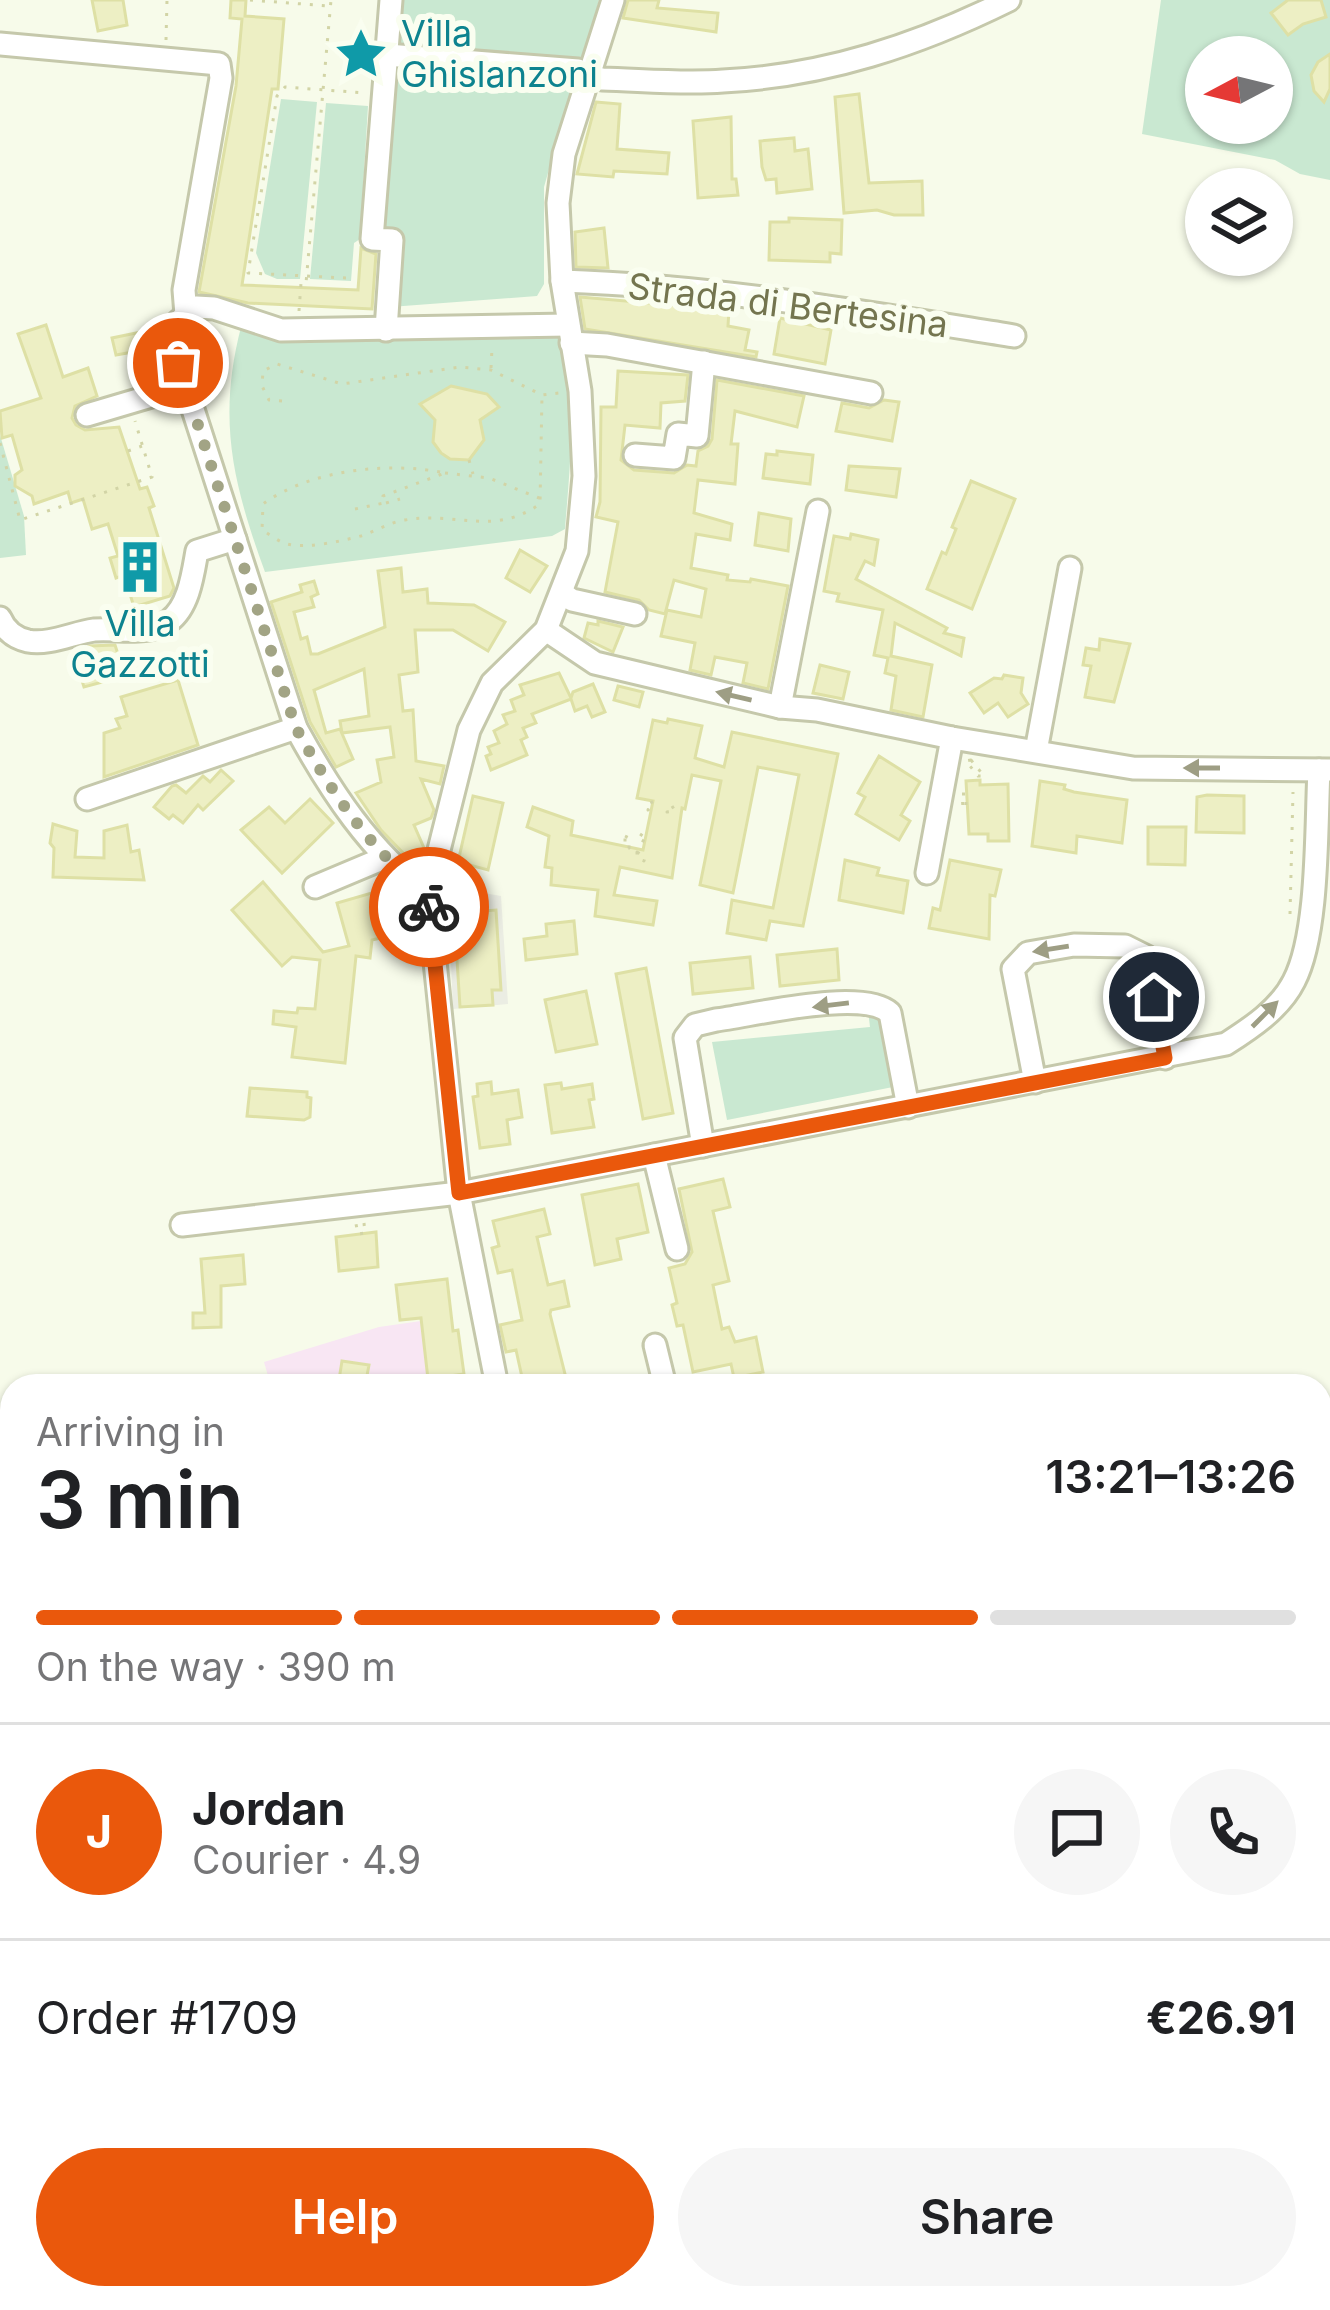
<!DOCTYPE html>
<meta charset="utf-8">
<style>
:root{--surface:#fff;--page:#f6f6f6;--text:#202124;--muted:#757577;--line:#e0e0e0;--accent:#ea580c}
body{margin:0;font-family:Inter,sans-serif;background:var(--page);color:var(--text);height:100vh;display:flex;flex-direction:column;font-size:45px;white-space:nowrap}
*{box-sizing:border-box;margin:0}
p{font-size:39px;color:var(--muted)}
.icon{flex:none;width:66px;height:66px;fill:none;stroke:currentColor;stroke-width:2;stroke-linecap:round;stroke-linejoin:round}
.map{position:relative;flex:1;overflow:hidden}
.drawer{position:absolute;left:0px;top:1374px;width:1332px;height:936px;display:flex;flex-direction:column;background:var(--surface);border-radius:36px 36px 0 0;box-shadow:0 3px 9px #0004}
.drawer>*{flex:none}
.needle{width:78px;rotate:263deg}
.fabs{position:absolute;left:1185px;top:36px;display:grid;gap:24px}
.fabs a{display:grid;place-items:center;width:108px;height:108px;border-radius:50%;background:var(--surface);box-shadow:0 3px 9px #0004;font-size:60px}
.pin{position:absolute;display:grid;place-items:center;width:102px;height:102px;color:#fff;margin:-51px;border:6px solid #fff;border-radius:50%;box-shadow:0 3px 12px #0007}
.courier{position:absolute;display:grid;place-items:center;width:120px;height:120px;margin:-60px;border:9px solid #ea580c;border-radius:50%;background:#fff;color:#222;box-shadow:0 3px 15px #0007}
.summary em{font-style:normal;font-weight:600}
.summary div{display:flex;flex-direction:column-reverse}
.summary{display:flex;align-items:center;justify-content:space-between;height:204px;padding:0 36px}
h1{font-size:78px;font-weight:600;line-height:90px}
.bar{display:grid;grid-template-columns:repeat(4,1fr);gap:18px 12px;align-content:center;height:144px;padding:0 36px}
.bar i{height:15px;border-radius:9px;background:var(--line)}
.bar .active{background:var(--accent)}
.bar p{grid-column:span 4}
.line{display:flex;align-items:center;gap:30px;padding:0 36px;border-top:3px solid var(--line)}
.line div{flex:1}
.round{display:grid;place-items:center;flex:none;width:126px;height:126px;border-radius:63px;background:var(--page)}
.action{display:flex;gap:24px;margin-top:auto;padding:24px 36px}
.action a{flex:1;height:138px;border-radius:72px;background:var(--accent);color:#fff;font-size:48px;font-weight:600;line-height:138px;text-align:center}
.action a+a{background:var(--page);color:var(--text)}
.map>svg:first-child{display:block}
.industrial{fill:#ebede3}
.education{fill:#f8e6f3}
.green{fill:#c9e8d1;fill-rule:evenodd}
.building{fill:#edefc4;stroke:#dee0a5;stroke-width:3}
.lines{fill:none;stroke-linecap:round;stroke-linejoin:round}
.minor-casing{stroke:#c5c8ab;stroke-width:27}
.path{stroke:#d2d4a6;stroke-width:3;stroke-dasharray:3 9;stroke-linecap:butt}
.minor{stroke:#fff;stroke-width:21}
.oneway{fill:#9e9e84}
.done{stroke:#a2a485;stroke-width:12;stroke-dasharray:0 21.6}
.route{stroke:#ea580c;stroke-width:15}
.labels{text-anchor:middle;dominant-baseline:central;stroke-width:12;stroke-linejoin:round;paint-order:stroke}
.culture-label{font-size:36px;fill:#0d838f;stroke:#fafef0;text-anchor:start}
.street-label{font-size:36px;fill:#74754f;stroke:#fafef0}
</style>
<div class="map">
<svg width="1330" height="2310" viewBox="0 0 1330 2310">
<rect width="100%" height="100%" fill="#f7fbea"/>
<!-- industrial -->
<path class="industrial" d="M454,888L501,896L508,1004L453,1009L449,915Z"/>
<!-- education -->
<path class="education" d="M421,1321L429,1386H271L264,1362L379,1327Z"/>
<!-- green -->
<g class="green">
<path d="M393,0H599L580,69L392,56Z"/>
<path d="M1161,0H1330V180L1300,174L1275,160L1142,134ZM1206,57H1272V123H1206Z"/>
<path d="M400,69L574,81L544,187V284L537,296L390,307L381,237L390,70Z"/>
<path d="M281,99L317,102L300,279H277L265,274L256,253Z"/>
<path d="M326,103L368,106L360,239L354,243L351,281L310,279Z"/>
<path d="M551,324C582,372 569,473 565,529L552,536L265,572C233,484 217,420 241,327Z"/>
<path d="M0,435L24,516L26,555L0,558Z"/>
<path d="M868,1010L884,1015L898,1086L727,1120L712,1042L870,1027Z"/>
<path d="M1320,2209L1330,2211V2310H1195L1192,2298H1320Z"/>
<path d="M758,2298H849L852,2310H762Z"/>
</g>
<!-- building -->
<g class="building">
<path d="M92,0H123L127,25L98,31Z"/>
<path d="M231,0H246L245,16L284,19L278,89H272L242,285L358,290L361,248L376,254L372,309L248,303L199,292L236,86L242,19L230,18Z"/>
<path d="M628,0H659L657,8L718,13L716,32L623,18Z"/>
<path d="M1288,0H1321L1326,17L1303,24L1288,35L1271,13Z"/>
<path d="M1330,54V89L1324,102L1314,91L1311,75L1318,62Z"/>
<path d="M859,94L869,183L922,181L923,215H894L877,210L844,213L835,97Z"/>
<path d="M596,102L620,104L617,149L669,153L667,174L614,171L613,177L577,174Z"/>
<path d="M731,117L732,179H736L738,195L698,198L693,121Z"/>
<path d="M794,138L795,151L808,149L812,189L777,193L776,179L766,180L762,167L760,141Z"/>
<path d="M789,218L842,220L841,254L830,253V262L769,260L770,222H789Z"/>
<path d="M604,228L608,268L576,267L575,232Z"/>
<path d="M580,297L729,310L728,326L749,330L745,350L757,352L756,357L585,329Z"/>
<path d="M780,318L831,330L825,364L774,354Z"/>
<path d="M46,325L63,377L88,368L97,396L75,406L72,418L76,425L85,430L119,427L140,489L147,487L154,506L149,508L174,588L170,596L134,607L124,575L116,578L110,558L118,556L108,524L92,529L83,499L71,503L68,492L34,504L32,496L15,486V475L22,470L12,435L2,438L0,411L41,398L18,334Z"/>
<path d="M160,328L161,347L116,355L112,338Z"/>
<path d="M618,371L688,375L685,401L661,403L660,428L625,425L621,460L634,470L674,473L687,465L696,466L698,451L708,446L712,439L717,380L804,396L797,427L735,411L731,444H738L735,484L698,480L694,513L732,524L730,540L696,534L691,568L728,575L727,580L750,582L751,579L788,586L768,689L743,683L747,663L715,657L711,675L690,670L695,643L661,636L667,610L701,617L706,589L674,580L665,614L649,610L639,600L605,592L618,522L596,517L600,502L601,407H616Z"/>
<path d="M451,386L487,394L499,407L480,420L484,440L469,460L450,459L441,453L433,442L435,420L420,404Z"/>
<path d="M884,400L899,402L892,441L836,431L842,403L869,408Z"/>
<path d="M777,451L813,455L810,484L763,478L766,454L777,455Z"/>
<path d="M849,466L900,469L896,497L846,490Z"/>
<path d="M971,481L1015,499L972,609L927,589L942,552L946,554L956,529L952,527Z"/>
<path d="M759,513L791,519L788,551L755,545Z"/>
<path d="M851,534L878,540L874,565L865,561L856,579L947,628L944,633L964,638L961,656L895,623L891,656L932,665L923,717L891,710L896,676L885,673L888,658L874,655L883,610L837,601L839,594L824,591L834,536L850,539Z"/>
<path d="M520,550L547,566L530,592L506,578Z"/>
<path d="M401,568L403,592L427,589L428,603L474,605L505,622L488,651L453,630H415L418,672L399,675L403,711L413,710L416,761L444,766L440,784L421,779L434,810L431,818L414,825L424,848L408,858L381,830L356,793L381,782L377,760L394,757L390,727L342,733L340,721L369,716L364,669L314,690L326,733L340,729L353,759L336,767L310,722L271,602L302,592L300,585L314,581L318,594L311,597L314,607L294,612L301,639L307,637L311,654H318L385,627L378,571Z"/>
<path d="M598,621L623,627L613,652L584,638L588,623L598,625Z"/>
<path d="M1100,639L1130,644L1114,702L1085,697L1091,666L1083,665L1086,648L1099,650Z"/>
<path d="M115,645L125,676L84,687L74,656L91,650L89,646Z"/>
<path d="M820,665L849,672L843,699L813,693Z"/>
<path d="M559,673L571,698L573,692L593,684L605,712L592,717L587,706L575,711L571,699L532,714L536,723L523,728L527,737L521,740L527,755L491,770L486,756L491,754L488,747L499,743L494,731L507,724L503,715L515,711L511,700L524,695L520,685Z"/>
<path d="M1004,675L1023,678L1021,693L1028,704L1008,717L998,703L984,713L970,693L994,678L1002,679Z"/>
<path d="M178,680L198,745L104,777V733L120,728L116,719L127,716L121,697Z"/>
<path d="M618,686L643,692L639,707L614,700Z"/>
<path d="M668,719L702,726L695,758L724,767L732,732L838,754L803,926L770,921L766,940L727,933L732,900L773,908L799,775L758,767L733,893L700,885L721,781L692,775L685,809L682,808L672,878L620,867L614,895L657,901L653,925L595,916L598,890L551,885L552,868L545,867L549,836L527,827L533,807L573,821L571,835L643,850L653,801L637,798L653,720L667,723Z"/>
<path d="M879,756L920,782L901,815L910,821L899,840L856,814L865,797L858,793Z"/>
<path d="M221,770L233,781L203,810L198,805L183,823L173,815L169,819L154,807L172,786L176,785L186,793L203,776L210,782Z"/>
<path d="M980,780V785L1008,784L1009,841H988V834H969L966,781Z"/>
<path d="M1040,781L1065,785L1064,789L1074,792L1127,800L1122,843L1077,836L1076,853L1032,846Z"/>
<path d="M1207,795L1244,796V833L1196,832L1197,797Z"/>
<path d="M473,796L503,803L488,870L458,862Z"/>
<path d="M310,799L333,823L282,873L241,830L269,807L285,823Z"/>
<path d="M53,824L77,831L75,857L104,858V831L127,825L131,852L139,850L144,880L53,877L54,848L50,843Z"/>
<path d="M1148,827H1186L1185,865L1148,864Z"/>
<path d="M845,860L879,868L877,875L908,881L903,913L839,900Z"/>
<path d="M950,860L1001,870L995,896L990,895L989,939L929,928L933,908L940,910Z"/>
<path d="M263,882L323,952L349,946L337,903L382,890L386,900L391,898L406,932L372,940L370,958L356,956L345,1063L292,1057L296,1027L273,1024L274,1011L297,1013L298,1008L315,1009L320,960L292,957L282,966L232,910Z"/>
<path d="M496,910L501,990H492L493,1005L460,1007L454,913Z"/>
<path d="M574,921L577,954L526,960L524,939L547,936L546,924Z"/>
<path d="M837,949L839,980L780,986L777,955Z"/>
<path d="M750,957L753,988L693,994L690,963Z"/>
<path d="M646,968L673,1113L643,1119L616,974Z"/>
<path d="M586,991L597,1044L556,1052L545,1000Z"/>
<path d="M491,1082L492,1094L518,1090L522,1117L507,1120L510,1144L480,1148L473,1097L478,1096L477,1084Z"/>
<path d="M561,1083L562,1089L592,1084L594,1099L589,1100L594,1127L552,1133L545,1085Z"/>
<path d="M250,1088L307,1092V1097L311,1098L310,1117L304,1120L247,1116Z"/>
<path d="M723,1179L730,1207L713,1211L729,1281L713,1285L716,1300L722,1329L729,1327L735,1342L756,1337L763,1372L734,1378L731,1364L693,1372L683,1325L677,1326L672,1305L677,1303L669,1268L685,1264L692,1252L679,1189Z"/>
<path d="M638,1184L648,1232L617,1239L621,1259L595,1265L582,1195Z"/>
<path d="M544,1209L550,1234L537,1237L548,1285L564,1281L569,1306L551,1310L550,1314L568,1386H524L516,1350L506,1352L500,1325L522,1320L512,1270L498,1273L492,1248L499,1246L493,1221Z"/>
<path d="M376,1232L378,1267L339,1271L336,1237Z"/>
<path d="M243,1255L245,1284L221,1286V1327L193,1328V1313H205L201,1259Z"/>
<path d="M447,1279L453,1331L458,1330L464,1374L428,1379L421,1318L400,1320L396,1285Z"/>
<path d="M342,1361L369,1365L365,1386H338Z"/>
</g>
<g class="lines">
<!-- minor casing -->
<g class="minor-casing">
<g id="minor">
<path d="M0,44L219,64L221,78L184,290L186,315"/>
<path d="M387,55L578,70L589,77L602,79C642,80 683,84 723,81C825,76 918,45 1009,0"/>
<path d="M562,281C714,286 863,312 1014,336"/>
<path d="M386,330L392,240L372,239L391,0"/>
<path d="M571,343L607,345L871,393"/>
<path d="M87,415L185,386"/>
<path d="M635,455L674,458L678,434L697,436L704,362"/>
<path d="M562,593L572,600L635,614"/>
<path d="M0,618C5,630 14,638 28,641C49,645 73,633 94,630C118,628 148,636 169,621C189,607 193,573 197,551L235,539"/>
<path d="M546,630L595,663L780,707L817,710L952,738L1133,768L1329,770"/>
<path d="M780,707L818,511"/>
<path d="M1036,751L1070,568"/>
<path d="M87,799L296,728"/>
<path d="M927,873L952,738"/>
<path d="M315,887L384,858"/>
<path d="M428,894C370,852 330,790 296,728L178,363L176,344L179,321L196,307L214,308L281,330L568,325"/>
<path d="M1035,1082L1013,969L1028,953L1074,945L1125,946L1147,957L1165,1058"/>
<path d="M703,1146L685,1038L695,1025L716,1020C755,1015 863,988 890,1013L908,1107"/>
<path d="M654,1155L677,1249"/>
<path d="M182,1225L459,1193L1226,1044C1251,1028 1280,1009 1294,981C1319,933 1316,827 1319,770"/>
<path d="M655,1345L665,1386"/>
<path d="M497,1386L459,1193L428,894L469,730L492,683L546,630L577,551L584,476L580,391L562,281L558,203L564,154L613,0"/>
<path d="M0,1705L12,1704"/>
<path d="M727,2298L732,2310"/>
</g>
</g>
<!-- path -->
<g class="path">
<path d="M250,0L329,6"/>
<path d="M166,40L167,0"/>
<path d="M346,278L248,273L277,96L285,87L366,93"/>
<path d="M299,311L301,283H306L331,0"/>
<path d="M491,368L492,348"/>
<path d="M282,401L269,400L262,386L263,371L277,364L342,384L460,367L491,370L542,395L559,393"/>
<path d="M0,443L20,520L152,477L135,421"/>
<path d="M128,451L142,446"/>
<path d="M469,460L473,474"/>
<path d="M445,473L489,478L539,498"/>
<path d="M386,503L400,499"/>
<path d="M355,509L384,503L383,496L445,473C389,461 309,470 263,504L262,530C269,534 279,542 287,544C308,549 341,541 361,536C376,531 390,522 405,520C456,511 493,537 540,504L542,395"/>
<path d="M971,760L984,776H978L966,761Z"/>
<path d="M962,794H966V808H963Z"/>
<path d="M651,801L654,807L648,810Z"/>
<path d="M672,806L675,811L667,812L672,809Z"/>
<path d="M640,834L646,838L645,842L640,839Z"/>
<path d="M625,836L629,838V848L625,847Z"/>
<path d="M637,852L645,857L644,861L637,857Z"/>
<path d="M1290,914L1293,792"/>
<path d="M364,1223L365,1233L358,1234L356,1224Z"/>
</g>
<!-- minor -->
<use href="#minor" class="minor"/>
</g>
<!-- one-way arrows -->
<defs><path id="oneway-solid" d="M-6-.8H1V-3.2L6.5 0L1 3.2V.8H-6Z" transform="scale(3)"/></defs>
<g class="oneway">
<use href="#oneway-solid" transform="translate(734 696) rotate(-167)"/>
<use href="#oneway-solid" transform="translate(1202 768) rotate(-180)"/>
<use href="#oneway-solid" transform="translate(1051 949) rotate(171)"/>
<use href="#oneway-solid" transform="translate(831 1005) rotate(173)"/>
<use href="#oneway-solid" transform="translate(1265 1014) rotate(-45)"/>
</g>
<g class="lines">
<!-- done -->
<path class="done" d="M178,363L296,728C330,790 371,852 428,894L429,907"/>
<!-- route -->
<path class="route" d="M429,907L459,1193L1165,1058L1154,997"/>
</g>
<!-- icons -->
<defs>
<g id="sight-bare" transform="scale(4.14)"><path d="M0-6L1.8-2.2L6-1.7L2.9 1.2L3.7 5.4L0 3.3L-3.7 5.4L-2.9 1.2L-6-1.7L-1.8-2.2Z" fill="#0f9aa8" stroke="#fafef0" stroke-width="2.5" paint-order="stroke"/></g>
<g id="building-bare" transform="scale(4.14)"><path d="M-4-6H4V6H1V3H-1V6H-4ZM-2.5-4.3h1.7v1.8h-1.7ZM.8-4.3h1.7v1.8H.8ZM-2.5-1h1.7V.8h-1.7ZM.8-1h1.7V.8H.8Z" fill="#0f9aa8" stroke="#fafef0" stroke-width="2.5" paint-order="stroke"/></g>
</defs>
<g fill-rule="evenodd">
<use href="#sight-bare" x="361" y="54"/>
<use href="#building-bare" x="140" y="567"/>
</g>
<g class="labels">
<!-- culture labels -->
<g class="culture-label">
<text x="401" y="33">Villa<tspan x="401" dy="41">Ghislanzoni</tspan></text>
<text x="140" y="623" text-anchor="middle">Villa<tspan x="140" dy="41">Gazzotti</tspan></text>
</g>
<!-- street labels -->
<g class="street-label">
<text transform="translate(788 305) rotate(7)">Strada di Bertesina</text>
</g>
</g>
</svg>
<div class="fabs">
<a><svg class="needle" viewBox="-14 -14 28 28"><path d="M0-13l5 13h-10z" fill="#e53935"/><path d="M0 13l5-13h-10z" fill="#757577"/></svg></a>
<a><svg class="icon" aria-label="layers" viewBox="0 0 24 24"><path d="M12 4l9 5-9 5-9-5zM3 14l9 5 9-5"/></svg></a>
</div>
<div class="pin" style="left:178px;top:363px;background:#ea580c"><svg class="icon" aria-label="bag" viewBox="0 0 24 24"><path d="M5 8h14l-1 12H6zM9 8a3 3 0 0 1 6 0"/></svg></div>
<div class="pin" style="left:1154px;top:997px;background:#1f2937"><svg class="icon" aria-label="home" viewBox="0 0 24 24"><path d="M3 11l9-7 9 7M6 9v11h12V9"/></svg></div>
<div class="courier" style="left:429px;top:907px"><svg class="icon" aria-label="bike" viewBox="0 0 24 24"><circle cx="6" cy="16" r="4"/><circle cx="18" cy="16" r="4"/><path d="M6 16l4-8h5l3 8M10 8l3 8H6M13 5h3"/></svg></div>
<section class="drawer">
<div class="summary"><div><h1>3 min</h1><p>Arriving in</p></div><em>13:21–13:26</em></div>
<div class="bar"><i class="active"></i><i class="active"></i><i class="active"></i><i></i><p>On the way · 390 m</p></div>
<div class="line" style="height:216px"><b class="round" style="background:var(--accent);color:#fff">J</b><div><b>Jordan</b><p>Courier · 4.9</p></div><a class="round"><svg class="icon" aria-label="chat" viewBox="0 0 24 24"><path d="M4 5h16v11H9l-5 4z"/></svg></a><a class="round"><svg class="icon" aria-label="phone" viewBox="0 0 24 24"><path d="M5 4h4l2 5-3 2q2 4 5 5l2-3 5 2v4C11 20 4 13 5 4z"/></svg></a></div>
<div class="line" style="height:156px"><div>Order #1709</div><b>€26.91</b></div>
<div class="action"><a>Help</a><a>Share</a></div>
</section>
</div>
